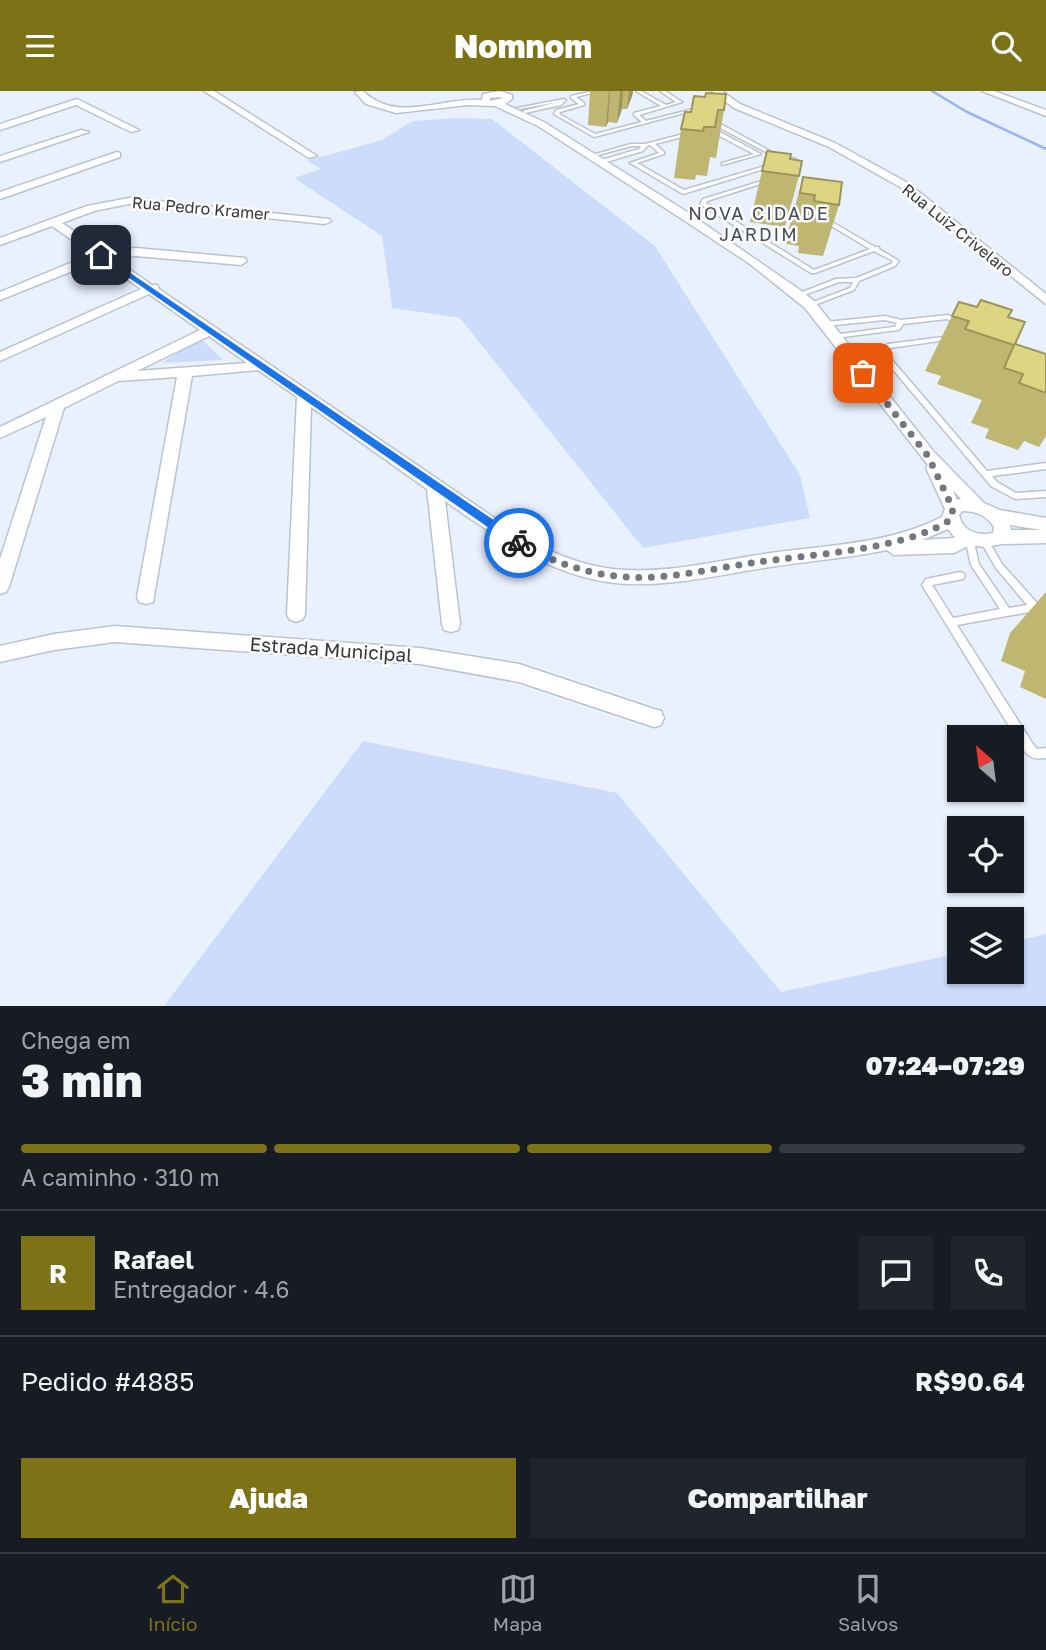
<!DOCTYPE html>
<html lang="pt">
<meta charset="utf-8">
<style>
:root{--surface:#171b24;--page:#20242c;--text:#f1f3f6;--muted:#9ea1a6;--line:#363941;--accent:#7d7316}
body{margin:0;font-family:"Golos Text",sans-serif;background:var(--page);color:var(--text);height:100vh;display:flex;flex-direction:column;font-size:26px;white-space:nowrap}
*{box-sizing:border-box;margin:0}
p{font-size:23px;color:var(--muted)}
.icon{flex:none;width:38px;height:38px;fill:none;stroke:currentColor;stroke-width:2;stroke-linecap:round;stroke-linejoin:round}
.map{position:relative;height:915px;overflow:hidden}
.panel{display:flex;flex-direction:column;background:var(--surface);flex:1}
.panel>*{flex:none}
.needle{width:46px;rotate:332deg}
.fabs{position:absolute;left:947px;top:634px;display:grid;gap:14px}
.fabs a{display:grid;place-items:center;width:77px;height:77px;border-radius:0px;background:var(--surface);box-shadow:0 2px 5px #0004;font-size:35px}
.pin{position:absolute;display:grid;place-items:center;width:60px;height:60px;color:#fff;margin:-30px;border-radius:14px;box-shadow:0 4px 10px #0006}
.courier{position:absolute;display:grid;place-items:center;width:70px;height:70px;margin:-35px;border:5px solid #1a73e8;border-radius:50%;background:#fff;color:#222;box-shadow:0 2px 9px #0007}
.head em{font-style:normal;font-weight:800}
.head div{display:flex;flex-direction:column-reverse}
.head{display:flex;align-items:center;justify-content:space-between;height:119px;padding:0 21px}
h1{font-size:46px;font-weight:800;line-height:52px}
.bar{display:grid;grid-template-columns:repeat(4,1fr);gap:10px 7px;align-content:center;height:84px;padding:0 21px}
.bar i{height:9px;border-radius:5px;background:var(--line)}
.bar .active{background:var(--accent)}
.bar p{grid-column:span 4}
.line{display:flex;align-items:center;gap:18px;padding:0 21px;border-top:2px solid var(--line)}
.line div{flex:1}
.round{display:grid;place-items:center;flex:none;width:74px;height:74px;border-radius:0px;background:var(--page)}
.action{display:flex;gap:14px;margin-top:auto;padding:14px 21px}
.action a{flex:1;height:80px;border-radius:0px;background:var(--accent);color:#fff;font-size:28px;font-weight:800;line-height:80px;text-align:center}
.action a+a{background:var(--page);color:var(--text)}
header{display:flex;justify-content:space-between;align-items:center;height:91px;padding:0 21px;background:var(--accent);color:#fff;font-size:32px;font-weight:800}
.menu{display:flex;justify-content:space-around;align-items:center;height:98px;border-top:2px solid var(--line);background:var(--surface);font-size:19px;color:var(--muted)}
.menu a{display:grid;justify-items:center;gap:4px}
.menu .active{color:var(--accent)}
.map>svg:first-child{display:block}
.green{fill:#ccdcfc}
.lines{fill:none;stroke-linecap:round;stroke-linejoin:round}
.stream{stroke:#95b4f8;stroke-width:2.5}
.lane-casing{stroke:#bac2d2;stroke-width:3}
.street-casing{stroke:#bac2d2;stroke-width:3}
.lane{fill:#fff;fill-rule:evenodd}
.street{fill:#fff;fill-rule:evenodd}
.wall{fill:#bfb771}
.shaded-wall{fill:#9b955c}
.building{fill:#ded583;stroke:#9b955c;stroke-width:2}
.route{fill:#1a73e8}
.done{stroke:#737780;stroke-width:7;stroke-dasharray:0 12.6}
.labels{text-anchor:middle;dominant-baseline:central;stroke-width:5;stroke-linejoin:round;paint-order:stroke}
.far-street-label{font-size:16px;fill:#33363c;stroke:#fefefe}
.far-neighbourhood-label{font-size:18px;letter-spacing:2px;fill:#454b59;stroke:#fefefe}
.street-label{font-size:19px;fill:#33363c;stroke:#fefefe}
</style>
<header><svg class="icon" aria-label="menu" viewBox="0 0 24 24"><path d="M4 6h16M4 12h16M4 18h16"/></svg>Nomnom<svg class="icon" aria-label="search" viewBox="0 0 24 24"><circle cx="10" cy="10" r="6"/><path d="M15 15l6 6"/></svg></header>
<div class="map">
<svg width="1046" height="915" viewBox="0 0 1046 915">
<rect width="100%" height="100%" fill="#eaf1fe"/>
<!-- green -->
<g class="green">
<path d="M459,27L492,28L655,155L800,384L810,427L643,457L460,227L392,217L382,145L294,87L321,78L307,70L382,49L413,30Z"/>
<path d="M201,248L223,269L161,272Z"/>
<path d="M363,650L617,702L781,901L959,862V880H1012V851L1046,843V915H164Z"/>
</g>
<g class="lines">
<!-- stream -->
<path class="stream" d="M932,0L967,21L1046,58"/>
<!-- lane casing -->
<g class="lane-casing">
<g id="lane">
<path d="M593,0H600L576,6L584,12V14L560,21L559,23L595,43L642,31L634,24V22L661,15L636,0H641L666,14L676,11L660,0H665L682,11L639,24L646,30L697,17L699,18L594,46L554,23L556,19L579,13L571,7V5Z"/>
<path d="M564,8L566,9L561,14L525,22L523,20L558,11L519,18L517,17Z"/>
<path d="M709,29H713L770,60L766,61L709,31Z"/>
<path d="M708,37H712L761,63L722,74V72L754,63L708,39Z"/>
<path d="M691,41H693V43L655,53L664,61V63L637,72L684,99L792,67L796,68L683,103L630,72L659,62L650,54L647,55L643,60L600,73L597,71L598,70L639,58L641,55H631L591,66L589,65L631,53H645Z"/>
<path d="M768,88L773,89L707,110L706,112L814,179L870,158L823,130V128L825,127L875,156H879V158L899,170L895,175L859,190L854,199L812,215H808V213L850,197L853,191H839L799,206L796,204L797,203L836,188L856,187L891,173L893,170L874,160L815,182H811L700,113L703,108Z"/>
<path d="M948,224L963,231L960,233L947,228L903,233L900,238L898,239L835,247L832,245L833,244L893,236H895L897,232L885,229L826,235L823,233L826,231L885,225L901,229Z"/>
<path d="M951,245L954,247L953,248L890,257L886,262L987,380L1046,372V378L992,385L997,391L1016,402L1046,400V406L1015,408L991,395L879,262L886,254L888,253Z"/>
<path d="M969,444L973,447L979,473L1009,517L1027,514L996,477L981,451L982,449H988L1002,473L1037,512L1046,510V518L957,534L1033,653L1037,658L1046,657V667C1036,668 1032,668 1025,661L922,494L926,488L960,481L963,482L965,485L963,488L932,494L953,527L1000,518L971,474L965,447Z"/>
</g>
</g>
<!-- street casing -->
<g class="street-casing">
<g id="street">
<path d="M204,0H214L317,65L309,67Z"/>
<path d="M363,0C397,33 440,6 482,9L483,3L500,0L512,4V8L505,13L544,31L687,121L803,201L815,211L934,361L984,412L1000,419L1046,427V452L1002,453L985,456L970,454L954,462L894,464L887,459C848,467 809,470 770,476C707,485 643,504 580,485C529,470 488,440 445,410L460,533L458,539L451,541L444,539L442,533L427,398L311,316L305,523L303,528L296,531L289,528L287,523L297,306L258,279L192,285L153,511L146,513L139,511L137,506L177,286L118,290L64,317L9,496L6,501L0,503V468L46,326L0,347V336L200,239L149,203L0,270V261L141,198L100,169L0,209V201L92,163L52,135L0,154V147L87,115L129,107L329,128L331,130L325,133L129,113L94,120L62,132L103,160L136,157L245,167L247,170L241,174L136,165L113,167L152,194H157L159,198L518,443C548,460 578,474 613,478C666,484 719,469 771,462C829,454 889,453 942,426L945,418L926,377L928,374L805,217L750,173L679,126L538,35L495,15L468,14L396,22L366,13L355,1ZM499,6L503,7L490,10V7ZM209,245L247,272L137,280ZM953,399L961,408L957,409ZM962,420C976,420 986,424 994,436L993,442C978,445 963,441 959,424ZM1010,434L1041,439H1011ZM948,438L955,447L922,449Z"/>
<path d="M712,0H722L740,13L835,52L908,92L1046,203V213L900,96L829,56L734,17Z"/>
<path d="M982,0H994L1046,19V25Z"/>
<path d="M77,8L139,39L131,41L76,14L0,39V33Z"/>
<path d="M81,39L89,41L0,71V65Z"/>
<path d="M117,61L120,62V66L0,108V101Z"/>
<path d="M115,535L420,557L519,573L654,618L661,620L664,627L661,634L654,636L519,591L420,573L115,551L54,559L0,571V555L54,543Z"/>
</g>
</g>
<!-- lane -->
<use href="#lane" class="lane"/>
<!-- street -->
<use href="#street" class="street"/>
</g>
<!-- wall -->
<g class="wall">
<path d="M590,0H633L632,5L627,18H622L617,32L608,31L606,36L588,34Z"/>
<path d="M694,5L724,19L716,67L710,66L707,85L696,84L695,89L674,87L681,38L691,21Z"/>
<path d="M790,68L799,85L785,136L750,131L762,80Z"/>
<path d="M803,86L839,114L823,165L798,162L799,155L786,153L789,137Z"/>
<path d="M952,225L1008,226L1015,253L1046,263V345L1039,356L1024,350L1018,359L985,347L989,338L971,332L982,309L937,293L941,285L925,280Z"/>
<path d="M1046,501V608L1020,596L1025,580L1001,570L1010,542Z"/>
</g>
<!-- shaded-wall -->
<g class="shaded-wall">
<path d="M609,0H610L608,31L606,36Z"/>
<path d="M620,0H623L622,18L617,32Z"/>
<path d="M629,0H633L632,5L627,18Z"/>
</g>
<!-- building -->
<g class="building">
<path d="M706,2L726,3L724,19H718L715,36H704L703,40L681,38L685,21H691L694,5L705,6Z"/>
<path d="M767,60L791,63L790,68L802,70L799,85L762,80Z"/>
<path d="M803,86L842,91L839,114L814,110L815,104L800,102Z"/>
<path d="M981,209L1012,219L1008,226L1025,231L1015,253L1046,263V302L1019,292L1023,283L1004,277L1014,254L965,238L969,230L952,225L959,211L977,216Z"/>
</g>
<!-- route -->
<path class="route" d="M101,162L523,449V455H515L99,166Z"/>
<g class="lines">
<!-- done -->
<path class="done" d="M519,452C553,471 586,483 625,486C669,489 715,477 758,471C813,463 904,459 950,429L953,418L928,365L863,282"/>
</g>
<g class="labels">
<!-- far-street labels -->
<g class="far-street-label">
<text transform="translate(201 117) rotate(5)">Rua Pedro Kramer</text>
<text transform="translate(958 139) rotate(39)">Rua Luiz Crivelaro</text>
</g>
<!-- far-neighbourhood labels -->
<g class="far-neighbourhood-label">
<text x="759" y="122">NOVA CIDADE<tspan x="759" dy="21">JARDIM</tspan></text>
</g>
<!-- street labels -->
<g class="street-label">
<text transform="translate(331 558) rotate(4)">Estrada Municipal</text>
</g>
</g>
</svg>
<div class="fabs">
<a><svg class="needle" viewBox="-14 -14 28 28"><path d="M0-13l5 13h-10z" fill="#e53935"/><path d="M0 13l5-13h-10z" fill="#9ea1a6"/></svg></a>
<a><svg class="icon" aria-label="locate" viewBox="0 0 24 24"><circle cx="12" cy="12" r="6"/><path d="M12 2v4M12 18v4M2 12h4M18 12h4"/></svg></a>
<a><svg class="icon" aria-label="layers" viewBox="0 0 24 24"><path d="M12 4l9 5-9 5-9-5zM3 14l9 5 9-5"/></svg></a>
</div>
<div class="pin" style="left:863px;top:282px;background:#ea580c"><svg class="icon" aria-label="bag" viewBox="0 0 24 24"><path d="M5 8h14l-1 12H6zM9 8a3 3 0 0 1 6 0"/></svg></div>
<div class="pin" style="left:101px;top:164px;background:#1f2937"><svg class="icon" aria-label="home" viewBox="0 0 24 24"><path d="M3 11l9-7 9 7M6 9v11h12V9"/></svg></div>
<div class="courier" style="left:519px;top:452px"><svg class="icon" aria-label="bike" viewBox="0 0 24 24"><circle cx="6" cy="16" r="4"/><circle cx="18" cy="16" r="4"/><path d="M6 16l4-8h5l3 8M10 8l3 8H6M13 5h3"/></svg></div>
</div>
<section class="panel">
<div class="head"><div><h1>3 min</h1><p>Chega em</p></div><em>07:24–07:29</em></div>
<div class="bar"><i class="active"></i><i class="active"></i><i class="active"></i><i></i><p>A caminho · 310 m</p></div>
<div class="line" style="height:126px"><b class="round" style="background:var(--accent);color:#fff">R</b><div><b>Rafael</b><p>Entregador · 4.6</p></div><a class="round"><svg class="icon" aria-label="chat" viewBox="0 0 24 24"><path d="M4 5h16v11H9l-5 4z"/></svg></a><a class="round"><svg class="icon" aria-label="phone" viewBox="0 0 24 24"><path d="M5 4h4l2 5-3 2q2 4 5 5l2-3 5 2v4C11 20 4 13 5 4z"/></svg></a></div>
<div class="line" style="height:91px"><div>Pedido #4885</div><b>R$90.64</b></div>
<div class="action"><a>Ajuda</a><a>Compartilhar</a></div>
</section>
<nav class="menu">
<a class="active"><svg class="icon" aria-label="home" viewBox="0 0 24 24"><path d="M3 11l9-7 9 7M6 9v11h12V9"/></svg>Início</a>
<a><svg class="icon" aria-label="map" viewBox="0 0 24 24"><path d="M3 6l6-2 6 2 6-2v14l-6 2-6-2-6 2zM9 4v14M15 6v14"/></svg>Mapa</a>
<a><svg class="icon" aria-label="saved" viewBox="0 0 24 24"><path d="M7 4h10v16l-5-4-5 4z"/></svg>Salvos</a>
</nav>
